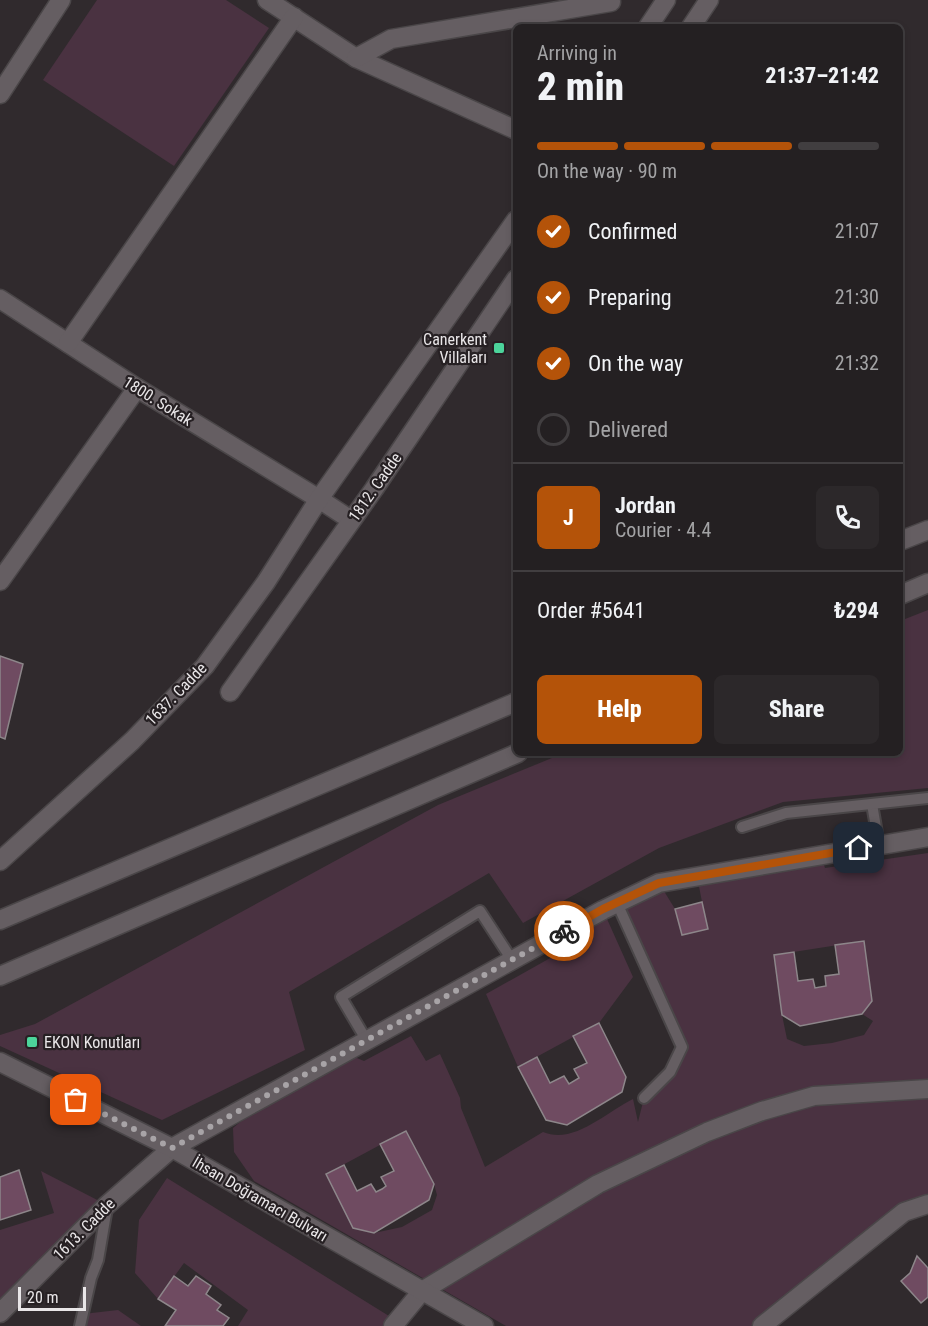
<!DOCTYPE html>
<meta charset="utf-8">
<style>
:root{--surface:#242022;--page:#2c282a;--text:#f1f3f6;--muted:#a3a3a5;--line:#413e40;--accent:#b45309}
body{margin:0;font-family:"Roboto Condensed",sans-serif;background:var(--page);color:var(--text);height:100vh;display:flex;flex-direction:column;font-size:22px;white-space:nowrap}
*{box-sizing:border-box;margin:0}
p{font-size:20px;color:var(--muted)}
.icon{flex:none;width:33px;height:33px;fill:none;stroke:currentColor;stroke-width:2;stroke-linecap:round;stroke-linejoin:round}
.map{position:relative;flex:1;overflow:hidden}
.side{position:absolute;left:513px;top:24px;width:390px;height:732px;display:flex;flex-direction:column;background:var(--surface);border-radius:9px;box-shadow:0 3px 9px #0003,0 0 0 2px var(--line)}
.side>*{flex:none}
.scale{position:absolute;left:18px;bottom:15px;width:68px;box-sizing:border-box;padding-left:6px;border:3px solid #e9e6e8;border-top:0;font-size:16px;line-height:21px;white-space:nowrap;color:#e9e6e8;-webkit-text-stroke:4px #262023;paint-order:stroke}
.pin{position:absolute;display:grid;place-items:center;width:51px;height:51px;color:#fff;margin:-26px;border-radius:12px;box-shadow:0 3px 9px #0006}
.courier{position:absolute;display:grid;place-items:center;width:60px;height:60px;margin:-30px;border:4px solid #b45309;border-radius:50%;background:#fff;color:#222;box-shadow:0 2px 8px #0007}
.overview em{font-style:normal;font-weight:800}
.overview div{display:flex;flex-direction:column-reverse}
.overview{display:flex;align-items:center;justify-content:space-between;height:102px;padding:0 24px}
h1{font-size:39px;font-weight:800;line-height:45px}
.bar{display:grid;grid-template-columns:repeat(4,1fr);gap:9px 6px;align-content:center;height:72px;padding:0 24px}
.bar i{height:8px;border-radius:4px;background:var(--line)}
.bar .current{background:var(--accent)}
.bar p{grid-column:span 4}
.line{display:flex;align-items:center;gap:15px;padding:0 24px;border-top:2px solid var(--line)}
.line div{flex:1}
.round{display:grid;place-items:center;flex:none;width:63px;height:63px;border-radius:9px;background:var(--page)}
ol{padding:0 24px;list-style:none}
li{display:flex;align-items:center;gap:18px;height:66px}
li p{margin-inline-start:auto}
li .icon{padding:6px;border-radius:50%;background:var(--accent);color:#fff;stroke-width:4}
li:last-child{color:var(--muted)}
li i{width:33px;height:33px;border:3px solid var(--line);border-radius:50%}
.button{display:flex;gap:12px;margin-top:auto;padding:12px 24px}
.button a{flex:1;height:69px;border-radius:9px;background:var(--accent);color:#fff;font-size:24px;font-weight:800;line-height:69px;text-align:center}
.button a+a{background:var(--page);color:var(--text)}
.map>svg:first-child{display:block}
.green{fill:#4a3241;fill-rule:evenodd}
.building{fill:#6f4b61;stroke:#8d868a;stroke-width:1.5}
.lines{fill:none;stroke-linecap:round;stroke-linejoin:round}
.lane-casing{stroke:#4a4648;stroke-width:14}
.street-casing{stroke:#4a4648;stroke-width:21}
.secondary-casing{stroke:#4a4648;stroke-width:21}
.lane{stroke:#655e62;stroke-width:10}
.street{stroke:#655e62;stroke-width:18}
.secondary{stroke:#655e62;stroke-width:18}
.done{stroke:#a8a4a7;stroke-width:6;stroke-dasharray:0 10.8}
.route{stroke:#b45309;stroke-width:8}
.poi-dot{fill:#4cd49b;stroke:#262023;stroke-width:2}
.labels{text-anchor:middle;dominant-baseline:central;stroke-width:4.5;stroke-linejoin:round;paint-order:stroke}
.poi-label{font-size:16px;fill:#e9e6e8;stroke:#262023;text-anchor:end}
.street-label{font-size:16px;fill:#e9e6e8;stroke:#262023}
</style>
<div class="map">
<svg width="928" height="1326" viewBox="0 0 928 1326">
<rect width="100%" height="100%" fill="#302a2d"/>
<!-- green -->
<g class="green">
<path d="M97,0H226L269,28L174,166L43,80Z"/>
<path d="M928,610V788L783,802L659,848L523,923L489,873L289,992L305,1050L162,1120L0,1046V1035L35,1024L438,805L564,753H900V621Z"/>
<path d="M928,853V1206L904,1212L751,1326H506L254,1181L234,1152L233,1128L252,1112L352,1056L364,1061L411,1036L426,1061L440,1054L460,1098L461,1108L485,1167L543,1132C574,1145 606,1112 633,1099L638,1122L644,1098L670,1072L682,1047L617,903L659,883L675,909L682,935L708,928L702,902L697,876L821,855L825,868ZM864,941L872,1001L862,1014L873,1021L864,1035L832,1043L804,1046L787,1039L782,1015L774,955ZM406,1131L434,1184L437,1195L432,1210L402,1227L374,1233L353,1228L326,1174Z"/>
<path d="M603,910L633,977L599,1023L518,1067L486,994L552,957L545,942Z"/>
<path d="M41,1171L107,1205L0,1309V1230L54,1213Z"/>
<path d="M167,1178L397,1321L393,1326H238L248,1310L184,1263L158,1299L135,1273L139,1220Z"/>
<path d="M118,1310L141,1326H80L83,1314Z"/>
</g>
<!-- building -->
<g class="building">
<path d="M0,656L23,664L5,739L0,737Z"/>
<path d="M702,902L708,929L682,935L675,909Z"/>
<path d="M864,941L872,1001L862,1014L800,1026L782,1015L774,955L794,952L798,981L813,979L815,988L826,986L825,976L839,974L835,945Z"/>
<path d="M599,1023L626,1077L622,1092L567,1125L546,1120L518,1067L537,1057L550,1083L564,1076L569,1084L579,1078L574,1069L587,1063L573,1036Z"/>
<path d="M406,1131L434,1184L429,1200L374,1233L353,1228L326,1174L344,1165L357,1191L371,1184L376,1192L382,1189L386,1186L381,1177L394,1171L380,1144Z"/>
<path d="M19,1170L31,1210L0,1220V1177Z"/>
<path d="M917,1256L928,1268V1297L921,1303L901,1281L910,1273Z"/>
<path d="M174,1276L188,1286L196,1276L211,1286L206,1294L221,1305L217,1310L229,1318L223,1326H165L176,1310L158,1299Z"/>
</g>
<g class="lines">
<!-- lane casing -->
<g class="lane-casing">
<g id="lane">
<path d="M872,804L879,845"/>
<path d="M742,827L786,813L928,798"/>
<path d="M617,903L682,1047L670,1072L644,1098"/>
<path d="M367,1041L341,997L480,911L512,960"/>
<path d="M80,1326L91,1278L98,1260L107,1208"/>
</g>
</g>
<!-- street casing -->
<g class="street-casing">
<g id="street">
<path d="M267,0L356,58L516,130"/>
<path d="M356,58L391,39L611,2"/>
<path d="M0,94L61,0"/>
<path d="M0,299L137,388L319,499"/>
<path d="M68,343L294,17"/>
<path d="M0,581L137,388"/>
<path d="M0,1313L107,1205L172,1148L603,910L659,883L928,837"/>
<path d="M393,1326L422,1291L598,1184L707,1132L762,1111L814,1096L928,1089"/>
<path d="M762,1326L904,1212L928,1204"/>
</g>
</g>
<!-- secondary casing -->
<g class="secondary-casing">
<g id="secondary">
<path d="M648,27L666,0"/>
<path d="M691,27L709,0"/>
<path d="M319,499L351,520"/>
<path d="M900,541L928,530"/>
<path d="M900,595L928,583"/>
<path d="M230,692L374,489L516,279"/>
<path d="M0,861L132,741L205,666L266,582L319,499L516,220"/>
<path d="M0,920L516,702"/>
<path d="M0,976L518,753"/>
<path d="M0,1062L172,1148L484,1326"/>
</g>
</g>
<!-- lane -->
<use href="#lane" class="lane"/>
<!-- street -->
<use href="#street" class="street"/>
<!-- secondary -->
<use href="#secondary" class="secondary"/>
</g>
<g class="lines">
<!-- done -->
<path class="done" d="M76,1100L172,1148L564,931"/>
<!-- route -->
<path class="route" d="M564,931L603,909L659,883L859,848"/>
</g>
<!-- markers -->
<g class="poi-dot">
<rect x="493" y="342" width="12" height="12" rx="3"/>
<rect x="26" y="1036" width="12" height="12" rx="3"/>
</g>
<g class="labels">
<!-- poi labels -->
<g class="poi-label">
<text x="487" y="339">Canerkent<tspan x="487" dy="18">Villaları</tspan></text>
<text x="44" y="1042" text-anchor="start">EKON Konutları</text>
</g>
<!-- street labels -->
<g class="street-label">
<text transform="translate(158 401) rotate(32)">1800. Sokak</text>
<text transform="translate(375 487) rotate(-55)">1812. Cadde</text>
<text transform="translate(176 694) rotate(-46)">1637. Cadde</text>
<text transform="translate(260 1199) rotate(30)">İhsan Doğramacı Bulvarı</text>
<text transform="translate(84 1229) rotate(-45)">1613. Cadde</text>
</g>
</g>
</svg>
<div class="scale">20 m</div>
<div class="pin" style="left:76px;top:1100px;background:#ea580c"><svg class="icon" aria-label="bag" viewBox="0 0 24 24"><path d="M5 8h14l-1 12H6zM9 8a3 3 0 0 1 6 0"/></svg></div>
<div class="pin" style="left:859px;top:848px;background:#1f2937"><svg class="icon" aria-label="home" viewBox="0 0 24 24"><path d="M3 11l9-7 9 7M6 9v11h12V9"/></svg></div>
<div class="courier" style="left:564px;top:931px"><svg class="icon" aria-label="bike" viewBox="0 0 24 24"><circle cx="6" cy="16" r="4"/><circle cx="18" cy="16" r="4"/><path d="M6 16l4-8h5l3 8M10 8l3 8H6M13 5h3"/></svg></div>
<section class="side">
<div class="overview"><div><h1>2 min</h1><p>Arriving in</p></div><em>21:37–21:42</em></div>
<div class="bar"><i class="current"></i><i class="current"></i><i class="current"></i><i></i><p>On the way · 90 m</p></div>
<ol>
<li><svg class="icon" aria-label="check" viewBox="0 0 24 24"><path d="M5 12l5 5 9-10"/></svg>Confirmed<p>21:07</p></li>
<li><svg class="icon" aria-label="check" viewBox="0 0 24 24"><path d="M5 12l5 5 9-10"/></svg>Preparing<p>21:30</p></li>
<li><svg class="icon" aria-label="check" viewBox="0 0 24 24"><path d="M5 12l5 5 9-10"/></svg>On the way<p>21:32</p></li>
<li><i></i>Delivered</li>
</ol>
<div class="line" style="height:108px"><b class="round" style="background:var(--accent);color:#fff">J</b><div><b>Jordan</b><p>Courier · 4.4</p></div><a class="round"><svg class="icon" aria-label="phone" viewBox="0 0 24 24"><path d="M5 4h4l2 5-3 2q2 4 5 5l2-3 5 2v4C11 20 4 13 5 4z"/></svg></a></div>
<div class="line" style="height:78px"><div>Order #5641</div><b>₺294</b></div>
<div class="button"><a>Help</a><a>Share</a></div>
</section>
</div>
